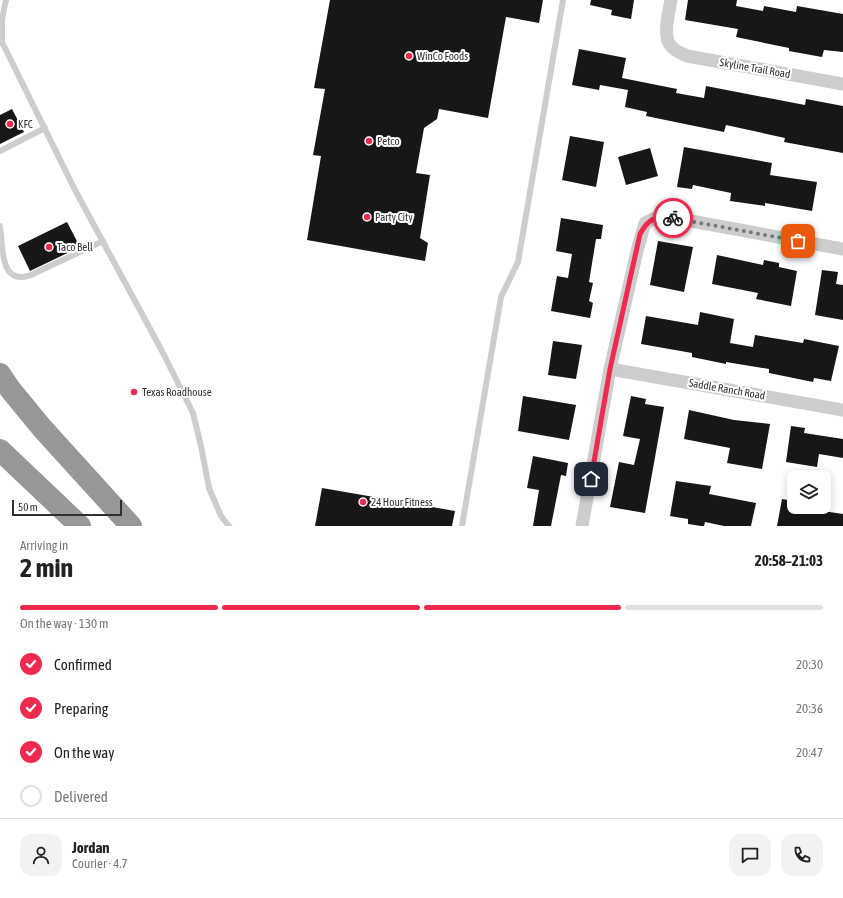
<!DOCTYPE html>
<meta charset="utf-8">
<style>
:root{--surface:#fff;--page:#f2f2f2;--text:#222;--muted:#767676;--line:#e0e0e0;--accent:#ef2a4f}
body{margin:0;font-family:"Asap Condensed",sans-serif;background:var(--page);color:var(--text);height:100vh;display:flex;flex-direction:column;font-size:15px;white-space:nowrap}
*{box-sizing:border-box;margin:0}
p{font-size:13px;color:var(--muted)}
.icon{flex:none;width:22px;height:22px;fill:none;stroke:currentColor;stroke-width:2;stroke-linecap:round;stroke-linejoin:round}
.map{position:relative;height:526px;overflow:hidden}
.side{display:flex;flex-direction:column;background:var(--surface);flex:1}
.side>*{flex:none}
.fabs{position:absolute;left:787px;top:470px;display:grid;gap:8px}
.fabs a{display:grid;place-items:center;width:44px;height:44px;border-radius:8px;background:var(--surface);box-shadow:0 2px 10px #0003;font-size:20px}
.scale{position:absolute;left:12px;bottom:10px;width:110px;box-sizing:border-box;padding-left:4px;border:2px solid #303030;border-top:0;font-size:11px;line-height:14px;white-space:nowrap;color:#303030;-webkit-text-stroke:3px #fff;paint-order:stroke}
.pin{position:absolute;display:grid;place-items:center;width:34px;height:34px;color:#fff;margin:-17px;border-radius:8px;box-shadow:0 2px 6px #0006}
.courier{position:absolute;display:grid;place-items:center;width:40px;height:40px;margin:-20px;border:3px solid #ef2a4f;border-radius:50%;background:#fff;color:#222;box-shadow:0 1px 5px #0007}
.head em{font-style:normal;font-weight:700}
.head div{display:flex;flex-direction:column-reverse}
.head{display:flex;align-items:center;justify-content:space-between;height:68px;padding:0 20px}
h1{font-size:26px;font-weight:700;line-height:30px}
.bar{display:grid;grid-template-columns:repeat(4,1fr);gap:6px 4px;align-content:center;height:48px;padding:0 20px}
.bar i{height:5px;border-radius:3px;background:var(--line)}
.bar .on{background:var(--accent)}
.bar p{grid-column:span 4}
.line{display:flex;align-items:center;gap:10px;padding:0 20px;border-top:1px solid var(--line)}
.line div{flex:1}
.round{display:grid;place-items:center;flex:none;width:42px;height:42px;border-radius:12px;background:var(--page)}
ol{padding:0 20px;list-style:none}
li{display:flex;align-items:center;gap:12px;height:44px}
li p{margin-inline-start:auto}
li .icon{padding:4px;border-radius:50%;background:var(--accent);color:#fff;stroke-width:4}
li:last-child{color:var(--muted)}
li i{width:22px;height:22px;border:2px solid var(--line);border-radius:50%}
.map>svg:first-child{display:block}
.building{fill:#171717}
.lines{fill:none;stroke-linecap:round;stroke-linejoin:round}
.lane{stroke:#cdcdcd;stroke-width:6}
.street{stroke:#cdcdcd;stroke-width:13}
.highway{stroke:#979797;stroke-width:22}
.done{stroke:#787878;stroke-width:4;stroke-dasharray:0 7.2}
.route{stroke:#ef2a4f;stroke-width:5}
.poi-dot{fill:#ef2a4f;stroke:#fff;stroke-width:1.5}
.labels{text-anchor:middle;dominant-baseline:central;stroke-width:4;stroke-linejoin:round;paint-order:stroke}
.poi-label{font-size:11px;fill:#303030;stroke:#fff;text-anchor:start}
.street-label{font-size:11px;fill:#303030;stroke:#fff}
</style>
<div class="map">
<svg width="843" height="526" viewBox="0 0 843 526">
<rect width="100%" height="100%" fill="#fff"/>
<!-- building -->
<g class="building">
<path d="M330,0H543L539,23L506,17L488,118L439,109L437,119L424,128L416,173L430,175L420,238L428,243L425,261L307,240L321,156L313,155L325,89L314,88Z"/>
<path d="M591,0H634L631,19L611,15L612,10L590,5Z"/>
<path d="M688,0H737L736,6L763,11L764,6L796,12L797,6L843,14V52L824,50L822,57L789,51V48L736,37L738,29L685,20Z"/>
<path d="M579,49L626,58L622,78L677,89L676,93L704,98L706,86L805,105L806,99L843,106V153L784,142L785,138L726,125L724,132L646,116L647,112L625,107L628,90L600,85L599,90L572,85Z"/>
<path d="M12,109L24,132L0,144V115Z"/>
<path d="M570,136L604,142L596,187L562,180Z"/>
<path d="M684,147L772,163L770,175L817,182L812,211L765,203V206L730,201L731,193L693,185L692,189L677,187Z"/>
<path d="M650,148L658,176L626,185L618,157Z"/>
<path d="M561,218L603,225L601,239H596L589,282L593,283L589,301L593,303L590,318L551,311L557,276L568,278L572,254L556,251Z"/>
<path d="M67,222L80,247L30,271L18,246Z"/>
<path d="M658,241L693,247L684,292L650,285Z"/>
<path d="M717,255L763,265L764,260L779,263V267L797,271L791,306L756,299L758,293L712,284Z"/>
<path d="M822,270L838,272L836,284L843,285V320L815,315Z"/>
<path d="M700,312L734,319L730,343L753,347L755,335L803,343L804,339L839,346L831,381L814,378L813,382L769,373V369L726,362V364L692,357V353L641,344L646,316L698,325Z"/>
<path d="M553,341L582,345L576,379L548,375Z"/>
<path d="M523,396L576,405L569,440L518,431Z"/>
<path d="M631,396L646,399L645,404L664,407L645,513L610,507L619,462L634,465L640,439L623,436Z"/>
<path d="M689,410L734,420L770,424L762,469L727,463L730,448L684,439Z"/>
<path d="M791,426L805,428L804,433L843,439V458L819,454L817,467L786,462Z"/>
<path d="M533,456L568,463L566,476L561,475L551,526H533L539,490L527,488Z"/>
<path d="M676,481L711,486L709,494L756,503L751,526H724L705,522L704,526H701L688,524V519L670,516Z"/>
<path d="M322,488L455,511L452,526H315Z"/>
<path d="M782,499L794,501V507H816V510L843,514V526H777Z"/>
</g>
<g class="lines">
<!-- lane -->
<g class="lane">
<path d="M6,0L2,19V42L75,190L162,351L193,413L201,446L209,488L221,516L229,526"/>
<path d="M0,151L45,128"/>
<path d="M0,226C3,249 0,286 31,275L103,241"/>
<path d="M462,526L501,297L518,262L563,0"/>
</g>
<!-- street -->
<g class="street">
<path d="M671,0C669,11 662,37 671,46C675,51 681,53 687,56L843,84"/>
<path d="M610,369L843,410"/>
<path d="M582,526L610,369L638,247L645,223L655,218L664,216L843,249"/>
</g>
<!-- highway -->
<g class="highway">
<path d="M0,374L10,389L42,428L131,526"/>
<path d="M0,450L80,526"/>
</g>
</g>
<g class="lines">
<!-- done -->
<path class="done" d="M673,218L798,241"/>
<!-- route -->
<path class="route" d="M591,479L610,369L640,234C648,219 656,215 673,218"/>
</g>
<!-- markers -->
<g class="poi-dot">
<circle cx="409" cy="56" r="4"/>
<circle cx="10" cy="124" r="4"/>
<circle cx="369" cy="141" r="4"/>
<circle cx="367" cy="217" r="4"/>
<circle cx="49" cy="247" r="4"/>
<circle cx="134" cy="392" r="4"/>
<circle cx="363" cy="502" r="4"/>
</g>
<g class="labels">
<!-- poi labels -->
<g class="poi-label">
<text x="417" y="56">WinCo Foods</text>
<text x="18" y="124">KFC</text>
<text x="377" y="141">Petco</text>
<text x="375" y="217">Party City</text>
<text x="57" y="247">Taco Bell</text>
<text x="142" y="392">Texas Roadhouse</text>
<text x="371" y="502">24 Hour Fitness</text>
</g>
<!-- street labels -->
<g class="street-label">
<text transform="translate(755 68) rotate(10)">Skyline Trail Road</text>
<text transform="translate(727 389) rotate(10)">Saddle Ranch Road</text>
</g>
</g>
</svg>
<div class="fabs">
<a><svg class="icon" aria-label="layers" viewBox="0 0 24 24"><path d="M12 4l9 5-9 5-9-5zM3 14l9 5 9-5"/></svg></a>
</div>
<div class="scale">50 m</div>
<div class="pin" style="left:798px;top:241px;background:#ea580c"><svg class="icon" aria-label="bag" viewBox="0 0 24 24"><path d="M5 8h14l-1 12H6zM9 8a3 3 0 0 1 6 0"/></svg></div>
<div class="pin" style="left:591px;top:479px;background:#1f2937"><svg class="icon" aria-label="home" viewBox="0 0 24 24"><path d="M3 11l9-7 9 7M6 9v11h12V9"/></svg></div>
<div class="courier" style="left:673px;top:218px"><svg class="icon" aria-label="bike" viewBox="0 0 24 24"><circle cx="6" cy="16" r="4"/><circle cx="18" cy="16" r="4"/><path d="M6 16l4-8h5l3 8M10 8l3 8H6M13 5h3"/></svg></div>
</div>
<section class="side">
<div class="head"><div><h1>2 min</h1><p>Arriving in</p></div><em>20:58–21:03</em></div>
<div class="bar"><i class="on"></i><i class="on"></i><i class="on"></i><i></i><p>On the way · 130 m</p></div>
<ol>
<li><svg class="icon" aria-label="check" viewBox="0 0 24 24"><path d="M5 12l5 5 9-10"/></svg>Confirmed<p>20:30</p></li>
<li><svg class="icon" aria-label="check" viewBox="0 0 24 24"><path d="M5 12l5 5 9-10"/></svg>Preparing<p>20:36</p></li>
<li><svg class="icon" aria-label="check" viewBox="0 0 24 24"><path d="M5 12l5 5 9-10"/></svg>On the way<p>20:47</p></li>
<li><i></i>Delivered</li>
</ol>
<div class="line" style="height:72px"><a class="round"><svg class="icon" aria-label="person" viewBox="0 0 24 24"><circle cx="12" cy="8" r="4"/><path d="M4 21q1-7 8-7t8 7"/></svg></a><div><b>Jordan</b><p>Courier · 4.7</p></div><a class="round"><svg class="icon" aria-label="chat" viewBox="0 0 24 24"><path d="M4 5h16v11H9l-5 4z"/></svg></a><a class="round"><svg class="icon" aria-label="phone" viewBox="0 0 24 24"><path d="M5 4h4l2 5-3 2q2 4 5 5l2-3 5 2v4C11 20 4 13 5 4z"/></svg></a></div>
</section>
